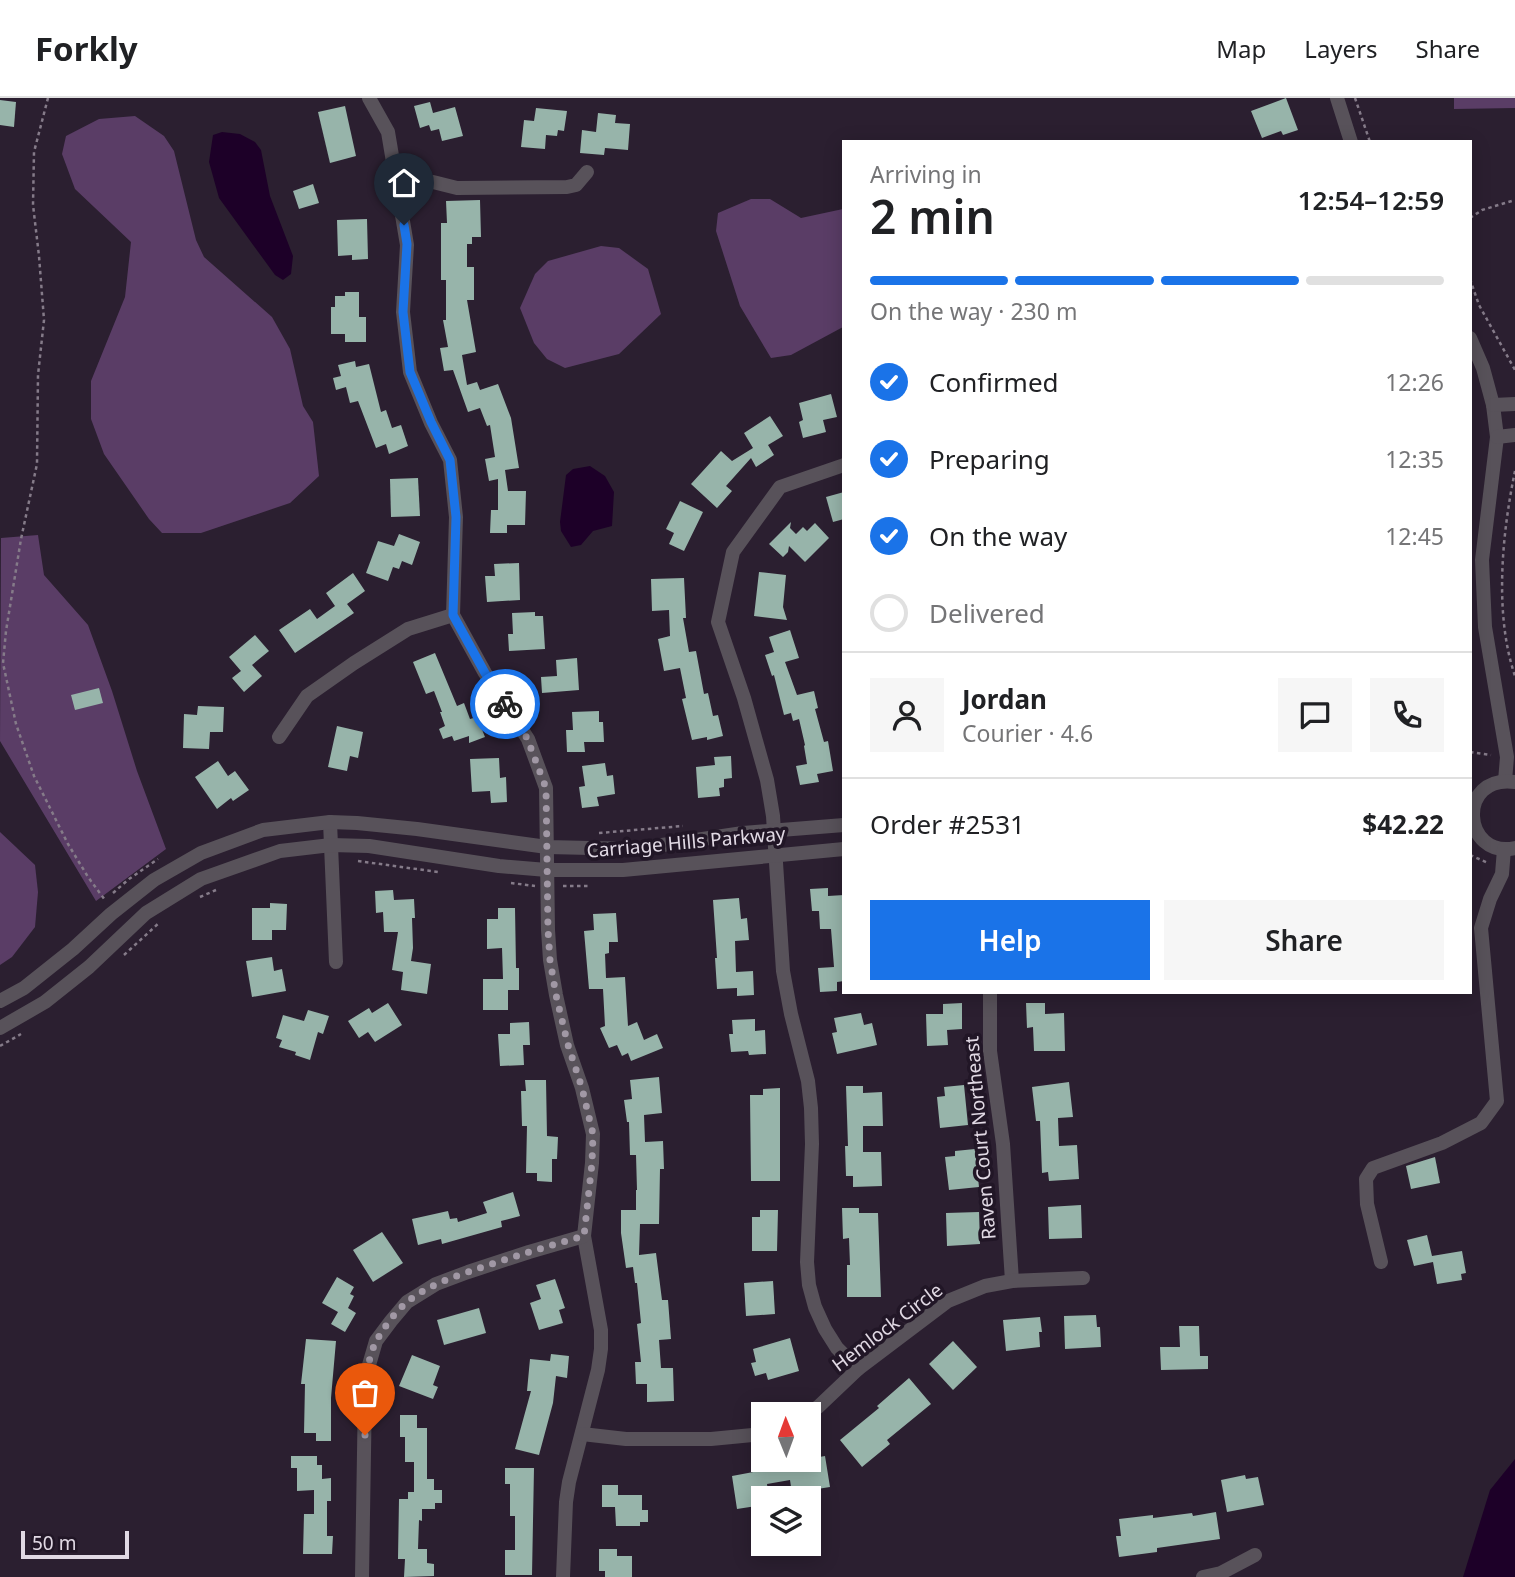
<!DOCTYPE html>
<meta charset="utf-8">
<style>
:root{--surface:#fff;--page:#f6f6f6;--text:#202124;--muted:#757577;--line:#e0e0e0;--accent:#1a73e8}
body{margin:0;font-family:"Noto Sans",sans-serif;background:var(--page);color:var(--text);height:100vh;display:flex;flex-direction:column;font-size:26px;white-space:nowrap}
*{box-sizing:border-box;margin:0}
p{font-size:23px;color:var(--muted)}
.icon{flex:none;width:38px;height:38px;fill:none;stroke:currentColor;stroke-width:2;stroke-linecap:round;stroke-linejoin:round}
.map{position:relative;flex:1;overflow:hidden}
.side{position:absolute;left:842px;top:42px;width:630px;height:854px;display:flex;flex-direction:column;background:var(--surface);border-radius:0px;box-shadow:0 4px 18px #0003}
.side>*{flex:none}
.needle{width:46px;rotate:359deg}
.buttons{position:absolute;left:751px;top:1304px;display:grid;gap:14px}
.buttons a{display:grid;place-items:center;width:70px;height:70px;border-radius:0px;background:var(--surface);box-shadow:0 4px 18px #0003;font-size:35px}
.scale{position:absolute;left:21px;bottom:18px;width:108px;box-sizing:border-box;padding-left:7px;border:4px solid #e1d9e4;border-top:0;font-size:19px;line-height:24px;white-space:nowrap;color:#e1d9e4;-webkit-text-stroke:5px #211626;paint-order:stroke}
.pin{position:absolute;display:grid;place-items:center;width:60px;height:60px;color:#fff;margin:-72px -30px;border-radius:50% 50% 50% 0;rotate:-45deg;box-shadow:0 0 7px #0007}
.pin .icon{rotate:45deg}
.courier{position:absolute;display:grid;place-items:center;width:70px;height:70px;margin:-35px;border:5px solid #1a73e8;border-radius:50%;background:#fff;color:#222;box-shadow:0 2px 9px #0007}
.headline em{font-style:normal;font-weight:600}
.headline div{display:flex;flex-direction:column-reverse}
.headline{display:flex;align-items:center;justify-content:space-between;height:119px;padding:0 28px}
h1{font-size:46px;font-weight:600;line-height:52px}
.bar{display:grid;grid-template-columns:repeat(4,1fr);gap:10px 7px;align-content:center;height:84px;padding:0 28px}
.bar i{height:9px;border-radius:5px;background:var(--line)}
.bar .selected{background:var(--accent)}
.bar p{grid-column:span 4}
.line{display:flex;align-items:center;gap:18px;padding:0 28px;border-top:2px solid var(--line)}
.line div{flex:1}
.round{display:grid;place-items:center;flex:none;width:74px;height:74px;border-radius:0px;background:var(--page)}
ol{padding:0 28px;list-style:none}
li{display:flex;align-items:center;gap:21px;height:77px}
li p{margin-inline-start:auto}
li .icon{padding:7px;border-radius:50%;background:var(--accent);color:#fff;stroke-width:4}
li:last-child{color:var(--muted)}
li i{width:38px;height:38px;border:4px solid var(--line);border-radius:50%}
.action{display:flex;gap:14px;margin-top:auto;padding:14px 28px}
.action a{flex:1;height:80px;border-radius:0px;background:var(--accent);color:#fff;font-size:28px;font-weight:600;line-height:80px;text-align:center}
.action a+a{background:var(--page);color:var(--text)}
header{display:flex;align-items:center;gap:42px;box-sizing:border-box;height:98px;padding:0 35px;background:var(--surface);border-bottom:2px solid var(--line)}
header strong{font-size:33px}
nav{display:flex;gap:38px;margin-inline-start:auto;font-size:24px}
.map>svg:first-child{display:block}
.green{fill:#5a3d66}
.water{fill:#1d0028}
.building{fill:#97b4aa}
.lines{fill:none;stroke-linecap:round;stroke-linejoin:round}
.path{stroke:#857b89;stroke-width:2.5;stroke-dasharray:3.5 3.5;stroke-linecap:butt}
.minor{stroke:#58525a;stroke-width:14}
.done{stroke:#a198a5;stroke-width:7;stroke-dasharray:0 12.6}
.route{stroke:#1a73e8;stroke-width:9}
.labels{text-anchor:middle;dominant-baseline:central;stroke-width:7;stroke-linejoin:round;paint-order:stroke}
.street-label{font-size:19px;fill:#e1d9e4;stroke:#211626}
</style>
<header>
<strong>Forkly</strong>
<nav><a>Map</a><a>Layers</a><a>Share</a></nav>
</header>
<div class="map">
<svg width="1515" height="1479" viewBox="0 0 1515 1479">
<rect width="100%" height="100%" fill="#2b1f30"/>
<!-- green -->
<g class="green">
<path d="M1454,0H1515V10L1454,11Z"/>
<path d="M135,18L164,38L174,53L196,142L204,159L272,219L290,251L303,308L313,324L319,378L290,405L201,435H162L149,421L104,356L91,321V283L125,199L131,144L75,91L62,56L66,38L99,21Z"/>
<path d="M751,101H770L801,120L843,111V229L791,257L771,260L740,208L716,133L718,115Z"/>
<path d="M601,148L619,150L648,171L661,216L619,256L565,270L547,261L534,245L520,210L535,176L548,163Z"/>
<path d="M38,437L44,477L88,527L112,593L137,673L166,751L96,803L0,643L1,440Z"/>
<path d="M0,734L35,767L38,794L35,829L12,859L0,867Z"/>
</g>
<!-- water -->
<g class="water">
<path d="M222,34L240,36L255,44L261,52L270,98L293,158L291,176L283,182L275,177L219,100L209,64L213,37Z"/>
<path d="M590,368L605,378L614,394L612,428L593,433L581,447L571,449L561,433L560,424L566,377L573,371Z"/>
<path d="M1515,1361V1479H1463L1490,1392Z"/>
</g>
<!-- building -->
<g class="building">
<path d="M1286,0L1298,32L1283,37L1281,33L1262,40L1251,13Z"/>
<path d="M0,2L16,4L14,29L0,27Z"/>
<path d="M430,4L433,15L455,9L463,38L442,43L439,31L431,33L429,27L420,30L414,8Z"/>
<path d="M345,8L356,58L330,65L318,14Z"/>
<path d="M536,10L567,13L564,33L558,32L557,38L546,37L545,51L521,49L524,22L534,23Z"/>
<path d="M598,15L616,17L615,25L630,26L628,52L605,50L604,57L580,55L582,32L596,34Z"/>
<path d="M313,86L319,105L299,111L293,93Z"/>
<path d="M480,102L481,139H472V146H467V169H474V202H467L476,254L462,257L467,287L477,284L480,292L498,286L511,320L519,370L505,372L508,393H526L525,427H507V435H490L491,412H498V381L489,383L485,361L495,359L490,327L487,328L480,310L468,314L453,272L444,273L440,250L448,249L443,222H446V182H441V125H447L446,103Z"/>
<path d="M367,121L368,161L352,162V157L338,158L337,122Z"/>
<path d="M345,194H359V219H366V244H345V236H331V209H335V198H345Z"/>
<path d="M355,263L356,269L369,266L381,314L386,312L392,330L401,327L408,348L389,356L386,346L376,350L358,303L350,305L346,289L336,292L333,280L341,278L338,267Z"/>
<path d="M831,296L837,319L823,322L826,334L803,340L799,324L803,322L799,305Z"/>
<path d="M770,318L783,338L768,347L774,357L756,369L751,360L726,388L732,393L717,410L691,386L721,353L732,363L753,350L744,335Z"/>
<path d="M418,380L420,418L391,419L390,381Z"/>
<path d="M844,394V421L833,424L826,399Z"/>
<path d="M680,403L703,414L684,453L669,446L674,435L666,431Z"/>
<path d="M791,424L790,430L796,436L803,429L807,433L815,425L829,440L805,464L789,448L788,454L783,459L769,446Z"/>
<path d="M399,436L420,444L412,467L402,463L399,471L393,469L388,483L366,475L378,443L394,448Z"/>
<path d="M519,465L520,502L487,504L485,478H495L494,466Z"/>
<path d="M759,474L786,477L783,509L787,522L754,518Z"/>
<path d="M353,475L365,493L347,506L354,515L295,555L279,532L310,511L317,521L335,508L326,495Z"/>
<path d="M684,480L686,520H683L689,554L696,553L704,596L708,595L713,618L718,617L723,638L707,642V639L692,642L682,601L686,600L680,570L664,573L658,541L670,538L669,512L652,513L651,481Z"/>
<path d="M535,514V518H543L545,551L509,553L508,536H513L512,515Z"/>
<path d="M790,532L799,560L785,564L797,597L814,593L818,610L815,611L824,644L828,643L833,673L817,676L819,684L800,687L796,668L807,666L804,648L805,647L799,621L793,623L791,615L784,617L774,577L772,578L765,557L774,554L769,539Z"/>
<path d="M255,537L269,553L252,567L262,578L244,594L232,580L241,573L229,559Z"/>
<path d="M435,555L457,608L464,605L470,621L477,619L485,639L469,645V638L454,643L452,638L443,641L439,631L445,628L440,614H442L434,593L426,596L413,564Z"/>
<path d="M577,560L579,592L542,595L541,579L557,578L556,562Z"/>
<path d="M99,590L103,605L75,612L71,597Z"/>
<path d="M198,608L224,609L223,634H210L209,651L183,650L184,616L197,617Z"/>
<path d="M599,613V624H603L604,644H584L585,654H567L566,632H573L572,614Z"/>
<path d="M337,628L363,634L358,660L350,658L347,673L328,669Z"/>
<path d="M731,658L732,680L724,681V689L719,690L720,698L698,700L696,669L715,667L714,659Z"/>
<path d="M499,660L500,680L506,679L507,704L491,705L490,693L472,694L470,661Z"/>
<path d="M218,663L228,678L235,673L249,692L233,703L231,700L217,711L195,679Z"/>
<path d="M605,665L607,678L613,677L615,696L597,699L599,708L582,710L579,689L585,688L582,668Z"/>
<path d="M828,790V798L844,797V883L837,884V893L820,894L818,870L834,869L831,831H820L819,813H812L810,791Z"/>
<path d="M393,792L394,802L414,801L415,820H412L413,850L411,863L431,866L427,896L401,892L403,874L392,872L398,834H384L383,814L376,815L375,793Z"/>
<path d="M739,800L741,821L747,820L749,842L735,843L736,874L753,873L754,897L737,898V890L717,891L715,860H717L713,802Z"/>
<path d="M270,805L287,806L286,832H272V842H252V810H270Z"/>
<path d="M498,810H515L516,870H519V892H508V912H483V881H503L502,850L487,851V821H498Z"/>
<path d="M616,815L618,844H609V855L605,856L606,880L625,879L628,928L637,924L644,942L657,936L663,950L631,963L628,955L622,958L617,947L609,950L600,930L605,928L603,891H589L584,833L594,832L593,816Z"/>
<path d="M272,859L274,873L282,871L286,893L252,899L246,863Z"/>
<path d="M388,905L402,927L375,944L368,934L359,940L348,923L369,910L372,915Z"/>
<path d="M962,905V931L947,932L948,947L927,948L926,916H943V906Z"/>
<path d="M1026,905H1045V916L1064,915L1065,953H1034L1033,929L1027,930Z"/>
<path d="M308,912L329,918L323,936L318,934L310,962L295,957L296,954L279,949L282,942L276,940L283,917L304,923Z"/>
<path d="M861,915L864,927L872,925L877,947L837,956L832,935L837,934L834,920Z"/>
<path d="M755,921V933L765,932L766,956L749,957L748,953L731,954L729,936H733L732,922Z"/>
<path d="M529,924L530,947H523L524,967L500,968L498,936H510V925Z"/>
<path d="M659,979L662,1015L644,1017L645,1044L663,1043L664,1071H660L659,1126H640L639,1157L656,1155L662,1202H668L671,1241L659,1242L661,1270H673L674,1303L647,1304V1286H636L635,1264H641L637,1226L641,1225L637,1185H635L633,1169L626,1170L621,1135V1112H636V1092H637L636,1057H630L629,1024H627L624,1002L632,1001L630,982Z"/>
<path d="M525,982H546L547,1038L558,1039L557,1061H552V1084L537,1083V1075H526L527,1028H522L521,993H526Z"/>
<path d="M1069,984L1073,1019L1058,1020L1059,1048L1077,1047L1079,1081L1049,1083L1048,1074L1042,1075L1040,1023H1036L1032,989Z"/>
<path d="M964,987L968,1027L940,1030L937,999L945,998L944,989Z"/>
<path d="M846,988H863V995L882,994L883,1028H863V1054H881L882,1088L853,1089V1078H846L845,1048H848Z"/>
<path d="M780,990V1083H751L750,997H763V991Z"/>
<path d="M975,1051L979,1089L949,1092L945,1059L955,1058V1053Z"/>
<path d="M1435,1059L1440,1085L1411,1091L1406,1068Z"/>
<path d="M513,1094L520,1118L501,1123L502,1129L442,1146L441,1141L418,1147L412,1121L448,1113L450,1121L457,1120L458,1124L487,1115L483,1104Z"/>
<path d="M1081,1107L1082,1140L1049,1141L1048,1109Z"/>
<path d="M842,1110H859V1115H878L881,1199H847V1167H850L849,1140L843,1141Z"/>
<path d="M760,1112H778L777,1153H752V1119H760Z"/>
<path d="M979,1114L980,1146L947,1148L946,1115Z"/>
<path d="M382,1134L403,1165L373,1184L353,1152Z"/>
<path d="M1427,1137L1432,1158L1462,1153L1466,1175L1461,1176L1462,1182L1437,1186L1433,1164L1414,1168L1407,1142Z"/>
<path d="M337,1179L354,1189L350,1196L354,1198L348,1210L356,1215L345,1234L331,1226L338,1214L322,1205Z"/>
<path d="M555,1181L565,1210L559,1212L563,1225L539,1232L530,1205L541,1201L536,1187Z"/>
<path d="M773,1183L775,1216L746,1218L744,1185Z"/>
<path d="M479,1210L486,1235L444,1247L437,1222Z"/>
<path d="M1096,1217L1097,1229H1100L1101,1249L1065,1251L1064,1218Z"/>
<path d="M1040,1219L1042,1234H1039L1040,1249L1006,1253L1003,1222Z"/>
<path d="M1179,1228H1199L1200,1258H1208V1271L1161,1272L1160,1249H1180Z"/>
<path d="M790,1240L799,1273L768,1282L766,1275L755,1278L751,1265L756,1264L753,1251Z"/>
<path d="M306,1241L336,1243L331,1300V1343H316V1335H304L305,1286H301Z"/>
<path d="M953,1243L977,1269L953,1292L929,1266Z"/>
<path d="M551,1256L569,1258L567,1280L556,1278L553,1305L539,1357L515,1351L531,1293H527L530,1261L550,1263Z"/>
<path d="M412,1257L440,1268L433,1287L438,1289L433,1301L399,1288Z"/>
<path d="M909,1280L931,1306L887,1342L890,1346L862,1369L840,1342L879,1310L877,1308Z"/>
<path d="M400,1317H417V1330H427V1381H434V1392H442V1405H435V1411H422V1423L419,1422L418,1451H427V1465L434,1466V1478L404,1479L405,1461H398L399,1401H408V1394H414V1364H405V1339H400Z"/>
<path d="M291,1358H317V1367H322V1381L331,1380V1403H327V1438H333L332,1456H303L304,1416H314V1392L297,1393V1370H291Z"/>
<path d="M825,1358L830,1389L792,1395L790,1382L767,1386L769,1400H763V1407L737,1411L732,1378L781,1369L780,1366Z"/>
<path d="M505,1370H534L532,1477H505V1452H515V1418H510V1386H505Z"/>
<path d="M1245,1377L1246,1381L1258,1379L1264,1407L1227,1414L1221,1382Z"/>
<path d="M602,1387H618V1397H642V1412H648V1424H640V1428H616L615,1409H602Z"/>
<path d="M1216,1414L1220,1441L1157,1450V1454L1119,1459L1116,1438H1121L1119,1421L1153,1417V1420L1192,1415L1193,1418Z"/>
<path d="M599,1451H617V1458H632V1479H605V1473H599Z"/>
</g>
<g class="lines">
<!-- path -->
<g class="path">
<path d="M48,0L34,54L33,107L39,158L44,222L38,277L37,366L21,441L6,533L3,565L16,626L34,678L68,746L88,779L105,802"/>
<path d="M1355,0L1370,44"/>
<path d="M1470,120L1482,112L1515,102"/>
<path d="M1470,181L1479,207L1515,272"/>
<path d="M1515,373C1502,436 1494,516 1515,578"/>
<path d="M1470,654L1491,657"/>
<path d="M599,735L683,728"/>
<path d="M1470,757L1488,765"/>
<path d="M358,763L438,774"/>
<path d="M511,785L535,788"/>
<path d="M563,788H588"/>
<path d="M113,795L129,781L158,761"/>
<path d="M200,799L216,792"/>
<path d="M124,857L160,824"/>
<path d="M0,948L21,936"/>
</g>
<!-- minor -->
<g class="minor">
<path d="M369,0L388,34L407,147L403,214L410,274L431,325L450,362L456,419L453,517L485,575L528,641L546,690L548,832L550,862L556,897L567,947L582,990L593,1036L592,1065L584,1138L601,1232V1251L598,1272L569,1384L566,1404L563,1479"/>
<path d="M1337,0L1351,44"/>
<path d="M397,86L418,84H433L457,90L567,89L576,87L587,74"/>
<path d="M1470,240L1483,270L1493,307L1497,339L1482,462L1485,529L1507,659L1505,683"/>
<path d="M1493,307L1515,306"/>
<path d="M1497,339L1515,337"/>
<path d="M844,367L780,389L733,454L718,524L744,600L767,682L773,718L783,873L791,916L808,983L811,1010L812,1046L807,1164L809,1187L815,1209L825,1231L837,1250L858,1271"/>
<path d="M279,639L307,598L354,565L408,531L453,517"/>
<path d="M1515,684C1456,676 1462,761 1515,750"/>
<path d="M330,724L336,864"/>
<path d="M990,894V953L1003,1046L1012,1183"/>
<path d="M0,903L24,890L73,851L111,816L154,782L201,755L263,732L330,724L357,725L417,731L547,749L635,751L743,735L844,727"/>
<path d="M0,930L45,904L89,869L146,815L201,781L280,753L331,747L369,748L499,768L547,772H623L844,751"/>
<path d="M1381,1164L1367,1106L1366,1081L1373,1070L1442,1045L1481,1025L1497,1003L1481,830L1490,801L1502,776L1504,751"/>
<path d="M806,1316L818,1309L858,1271L948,1203L985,1188L1012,1183L1083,1180"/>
<path d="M582,1336L626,1341H711L763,1336"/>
<path d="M362,1479L365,1293L369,1267L376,1243L391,1223L407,1204L436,1186L468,1174L529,1154L584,1138"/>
<path d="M1203,1479L1221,1475L1255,1457"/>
</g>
</g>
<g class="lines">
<!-- done -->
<path class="done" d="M365,1337C365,1310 363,1266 377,1242C384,1229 396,1213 407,1204C428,1187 456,1178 480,1170C515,1158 549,1148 584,1138L592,1065L593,1036L582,990L568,947L556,897L550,862L548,832L546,690L527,640L505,606"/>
<!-- route -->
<path class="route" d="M404,127L407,146L403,214L410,274L431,324L450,362L456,419L453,517L485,575L505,606"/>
</g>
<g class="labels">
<!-- street labels -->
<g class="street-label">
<text transform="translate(686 744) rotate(-5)">Carriage Hills Parkway</text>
<text transform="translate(980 1040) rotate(-95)">Raven Court Northeast</text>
<text transform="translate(887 1229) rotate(-37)">Hemlock Circle</text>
</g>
</g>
</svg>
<div class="buttons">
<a><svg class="needle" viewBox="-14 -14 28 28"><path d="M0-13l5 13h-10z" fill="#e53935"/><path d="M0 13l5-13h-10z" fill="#757577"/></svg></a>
<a><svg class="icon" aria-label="layers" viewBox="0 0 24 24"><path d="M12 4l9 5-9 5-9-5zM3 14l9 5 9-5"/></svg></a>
</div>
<div class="scale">50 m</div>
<div class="pin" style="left:365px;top:1337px;background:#ea580c"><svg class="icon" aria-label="bag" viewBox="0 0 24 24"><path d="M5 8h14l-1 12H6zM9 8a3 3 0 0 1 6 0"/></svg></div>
<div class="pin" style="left:404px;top:127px;background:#1f2937"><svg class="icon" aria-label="home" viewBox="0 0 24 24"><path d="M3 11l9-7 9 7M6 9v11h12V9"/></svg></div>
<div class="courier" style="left:505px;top:606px"><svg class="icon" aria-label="bike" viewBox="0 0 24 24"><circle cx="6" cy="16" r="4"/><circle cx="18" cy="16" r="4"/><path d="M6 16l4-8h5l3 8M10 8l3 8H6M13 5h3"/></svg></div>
<section class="side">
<div class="headline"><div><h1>2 min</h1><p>Arriving in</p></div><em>12:54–12:59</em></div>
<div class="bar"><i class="selected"></i><i class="selected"></i><i class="selected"></i><i></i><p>On the way · 230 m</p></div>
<ol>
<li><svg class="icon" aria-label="check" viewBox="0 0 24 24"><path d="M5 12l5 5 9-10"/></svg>Confirmed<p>12:26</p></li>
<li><svg class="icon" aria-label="check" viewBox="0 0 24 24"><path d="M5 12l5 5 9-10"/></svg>Preparing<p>12:35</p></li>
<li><svg class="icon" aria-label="check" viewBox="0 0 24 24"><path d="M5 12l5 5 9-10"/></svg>On the way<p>12:45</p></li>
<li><i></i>Delivered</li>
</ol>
<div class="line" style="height:126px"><a class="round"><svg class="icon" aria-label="person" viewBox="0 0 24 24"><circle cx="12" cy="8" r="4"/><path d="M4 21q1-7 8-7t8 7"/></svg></a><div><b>Jordan</b><p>Courier · 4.6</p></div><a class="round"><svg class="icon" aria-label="chat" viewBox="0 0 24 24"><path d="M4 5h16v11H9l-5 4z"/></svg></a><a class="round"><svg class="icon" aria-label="phone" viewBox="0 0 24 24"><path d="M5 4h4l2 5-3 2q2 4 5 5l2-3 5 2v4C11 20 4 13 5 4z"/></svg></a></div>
<div class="line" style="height:91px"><div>Order #2531</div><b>$42.22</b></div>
<div class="action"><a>Help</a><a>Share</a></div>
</section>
</div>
